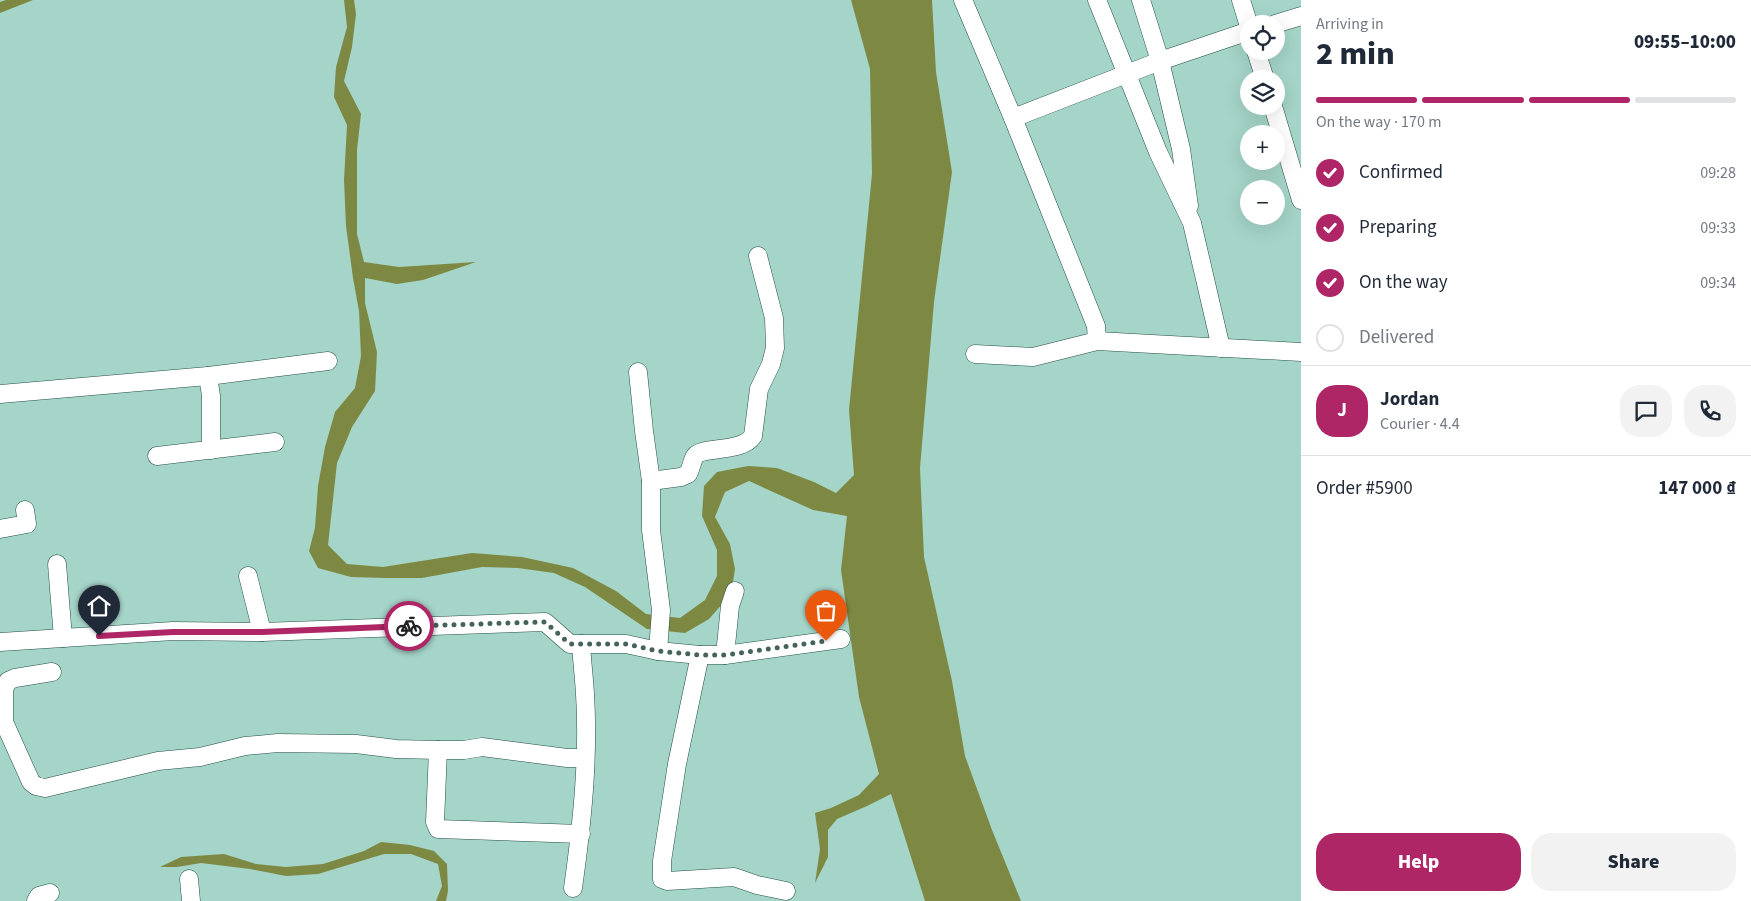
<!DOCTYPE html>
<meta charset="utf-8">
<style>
:root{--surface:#fff;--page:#f2f2f3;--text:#1f2937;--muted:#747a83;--line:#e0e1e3;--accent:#af2667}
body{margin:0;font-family:"Source Sans 3",sans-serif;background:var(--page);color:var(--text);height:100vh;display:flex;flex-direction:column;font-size:19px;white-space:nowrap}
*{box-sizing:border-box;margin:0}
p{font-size:16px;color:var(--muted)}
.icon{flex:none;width:28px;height:28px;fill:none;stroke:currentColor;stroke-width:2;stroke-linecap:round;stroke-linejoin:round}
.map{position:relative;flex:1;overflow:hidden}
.side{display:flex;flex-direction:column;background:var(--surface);width:450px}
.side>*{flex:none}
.controls{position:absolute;left:1240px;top:15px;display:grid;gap:10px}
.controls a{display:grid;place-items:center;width:45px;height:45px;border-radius:50%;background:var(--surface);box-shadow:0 5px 20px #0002;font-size:25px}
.pin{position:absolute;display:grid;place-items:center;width:42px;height:42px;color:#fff;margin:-51px -21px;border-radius:50% 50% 50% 0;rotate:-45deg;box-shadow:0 0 5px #0007}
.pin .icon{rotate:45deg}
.courier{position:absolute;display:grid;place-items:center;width:50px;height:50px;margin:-25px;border:4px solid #af2667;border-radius:50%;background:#fff;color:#222;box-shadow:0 1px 6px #0007}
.head em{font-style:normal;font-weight:800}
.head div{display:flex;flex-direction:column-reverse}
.head{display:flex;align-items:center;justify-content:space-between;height:85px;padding:0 15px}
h1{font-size:32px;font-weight:800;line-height:38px}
.bar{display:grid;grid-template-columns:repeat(4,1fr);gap:8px 5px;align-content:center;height:60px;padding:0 15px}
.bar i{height:6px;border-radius:4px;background:var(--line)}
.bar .selected{background:var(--accent)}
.bar p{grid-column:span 4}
.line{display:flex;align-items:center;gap:12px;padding:0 15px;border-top:1px solid var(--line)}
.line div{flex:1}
.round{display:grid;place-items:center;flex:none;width:52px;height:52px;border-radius:20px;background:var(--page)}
ol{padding:0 15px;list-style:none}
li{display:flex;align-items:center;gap:15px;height:55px}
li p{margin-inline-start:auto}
li .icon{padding:5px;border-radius:50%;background:var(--accent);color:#fff;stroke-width:4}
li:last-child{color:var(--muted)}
li i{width:28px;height:28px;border:2px solid var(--line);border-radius:50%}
.primary-button{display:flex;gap:10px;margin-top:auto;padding:10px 15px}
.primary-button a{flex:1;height:58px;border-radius:20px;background:var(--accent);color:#fff;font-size:20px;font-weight:800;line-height:58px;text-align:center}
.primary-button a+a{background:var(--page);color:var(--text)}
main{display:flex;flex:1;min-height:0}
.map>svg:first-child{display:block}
.water{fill:#7d8942}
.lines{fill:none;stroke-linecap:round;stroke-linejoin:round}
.minor-casing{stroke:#245046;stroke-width:19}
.minor{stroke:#fff;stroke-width:18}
.done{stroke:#45625b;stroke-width:5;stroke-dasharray:0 9}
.route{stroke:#af2667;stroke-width:6}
</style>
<main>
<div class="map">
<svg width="1301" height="901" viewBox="0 0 1301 901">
<rect width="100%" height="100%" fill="#a5d4c8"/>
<!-- water -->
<g class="water">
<path d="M6,0H33L0,13V2Z"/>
<path d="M344,0H354L356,14L352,47L344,81L361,114L357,150V234L364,262L399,267L476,262L423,280L397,284L365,278V303L377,352L375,391L352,427L337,463L328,545L347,564L383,567L472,553L522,557L573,568L616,591L646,614L680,618L705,600L717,576V550L702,516L704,486L717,472L748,466L777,468L814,482L836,493L854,475L849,410L872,174L870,69L851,0H932L936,72L952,172L934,302L920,468L924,557L952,681L965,756L992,830L1021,901H925L891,794L867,806L837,819L828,830V857L815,883L820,849L815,813L831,808L859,795L879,774L859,697L841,570L847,516L813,510L749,481L725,492L715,517L730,544L735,569L731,594L709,619L685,633L647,629L585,587L554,573L518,568L482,567L422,578H386L351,577L318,568L309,551L315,528L318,486L325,447L335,412L355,388L361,356L359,311L353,278L346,226L344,180L347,125L334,97L336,67L347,27Z"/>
<path d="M381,842L410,845L434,851L447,864L448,891L446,901H436L442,886L438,864L411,854H384L318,874L286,876L250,869L201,863L177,867H160L181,857L224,854L256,864L286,867L323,864L364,851Z"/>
</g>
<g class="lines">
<!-- minor casing -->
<g class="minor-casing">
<g id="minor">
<path d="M963,0L1013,118L1096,326L1097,341"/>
<path d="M1097,0L1158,152L1192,223L1221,348"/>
<path d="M1141,0L1160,61L1181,149L1189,206"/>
<path d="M1241,0L1249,26"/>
<path d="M1275,24L1301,16"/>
<path d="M1256,51L1265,79"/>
<path d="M1273,106L1301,200"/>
<path d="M1013,118L1160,61L1249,31"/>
<path d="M975,354L1033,357L1097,341L1301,352"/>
<path d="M638,372L644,431L651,481V530L661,610L658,651"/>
<path d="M208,376L211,396V450"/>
<path d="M0,394L208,376L328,361"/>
<path d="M157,456L275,442"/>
<path d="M651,481L681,477L688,474C691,469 692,461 695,456C703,446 742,453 753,436L759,389L771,364L775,348L774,318L758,256"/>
<path d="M0,529L27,524L25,510"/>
<path d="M57,564L63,638"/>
<path d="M248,576L262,632"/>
<path d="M0,642L173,631L262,632L545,622L570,644H626L658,651L700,655H725L841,639"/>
<path d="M700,655L677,764L662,861V879L667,881L734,877L757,885L786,891"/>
<path d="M725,655L730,606L735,591"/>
<path d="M52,672L15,678L8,681L4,689V722L31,782L36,786L45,788L158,761L200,757L245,746L278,743L356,744L396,749L438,750H464L482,747L567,758H585"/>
<path d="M438,750L435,822L438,829L581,834"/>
<path d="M189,879L191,901"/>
<path d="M573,888C582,824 589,758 585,694C584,677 582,661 581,644"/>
<path d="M36,901L39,896L50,893"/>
</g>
</g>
<!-- minor -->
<use href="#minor" class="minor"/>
</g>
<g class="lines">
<!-- done -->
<path class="done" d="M409,626L545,622L570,644H626L658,651L700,655H725L826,641"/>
<!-- route -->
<path class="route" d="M99,636L173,632H262L409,626"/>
</g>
</svg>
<div class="controls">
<a><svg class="icon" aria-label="locate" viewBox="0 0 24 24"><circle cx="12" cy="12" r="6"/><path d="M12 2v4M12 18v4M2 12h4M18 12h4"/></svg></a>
<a><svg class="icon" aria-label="layers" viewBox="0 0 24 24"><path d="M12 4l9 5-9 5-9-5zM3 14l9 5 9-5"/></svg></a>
<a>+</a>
<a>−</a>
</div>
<div class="pin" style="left:826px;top:641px;background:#ea580c"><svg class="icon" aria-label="bag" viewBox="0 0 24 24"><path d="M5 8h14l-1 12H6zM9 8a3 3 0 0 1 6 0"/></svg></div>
<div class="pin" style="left:99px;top:636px;background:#1f2937"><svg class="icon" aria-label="home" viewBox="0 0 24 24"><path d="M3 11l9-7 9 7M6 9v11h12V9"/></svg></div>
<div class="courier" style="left:409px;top:626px"><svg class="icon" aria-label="bike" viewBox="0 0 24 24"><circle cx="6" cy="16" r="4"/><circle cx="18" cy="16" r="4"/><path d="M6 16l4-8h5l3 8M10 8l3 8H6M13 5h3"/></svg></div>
</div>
<section class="side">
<div class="head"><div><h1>2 min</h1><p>Arriving in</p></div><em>09:55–10:00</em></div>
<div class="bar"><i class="selected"></i><i class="selected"></i><i class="selected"></i><i></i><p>On the way · 170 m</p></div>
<ol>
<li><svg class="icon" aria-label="check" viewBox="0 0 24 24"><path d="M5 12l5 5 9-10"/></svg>Confirmed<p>09:28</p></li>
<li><svg class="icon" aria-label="check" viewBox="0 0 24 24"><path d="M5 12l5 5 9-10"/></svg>Preparing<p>09:33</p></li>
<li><svg class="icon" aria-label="check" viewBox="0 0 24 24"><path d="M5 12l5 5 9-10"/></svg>On the way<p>09:34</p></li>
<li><i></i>Delivered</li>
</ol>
<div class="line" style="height:90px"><b class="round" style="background:var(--accent);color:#fff">J</b><div><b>Jordan</b><p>Courier · 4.4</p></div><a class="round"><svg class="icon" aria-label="chat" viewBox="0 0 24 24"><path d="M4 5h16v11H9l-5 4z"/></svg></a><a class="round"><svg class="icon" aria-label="phone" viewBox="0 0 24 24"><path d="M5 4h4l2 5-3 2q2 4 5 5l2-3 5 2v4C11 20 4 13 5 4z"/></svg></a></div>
<div class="line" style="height:65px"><div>Order #5900</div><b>147 000 ₫</b></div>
<div class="primary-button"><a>Help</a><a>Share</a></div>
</section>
</main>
